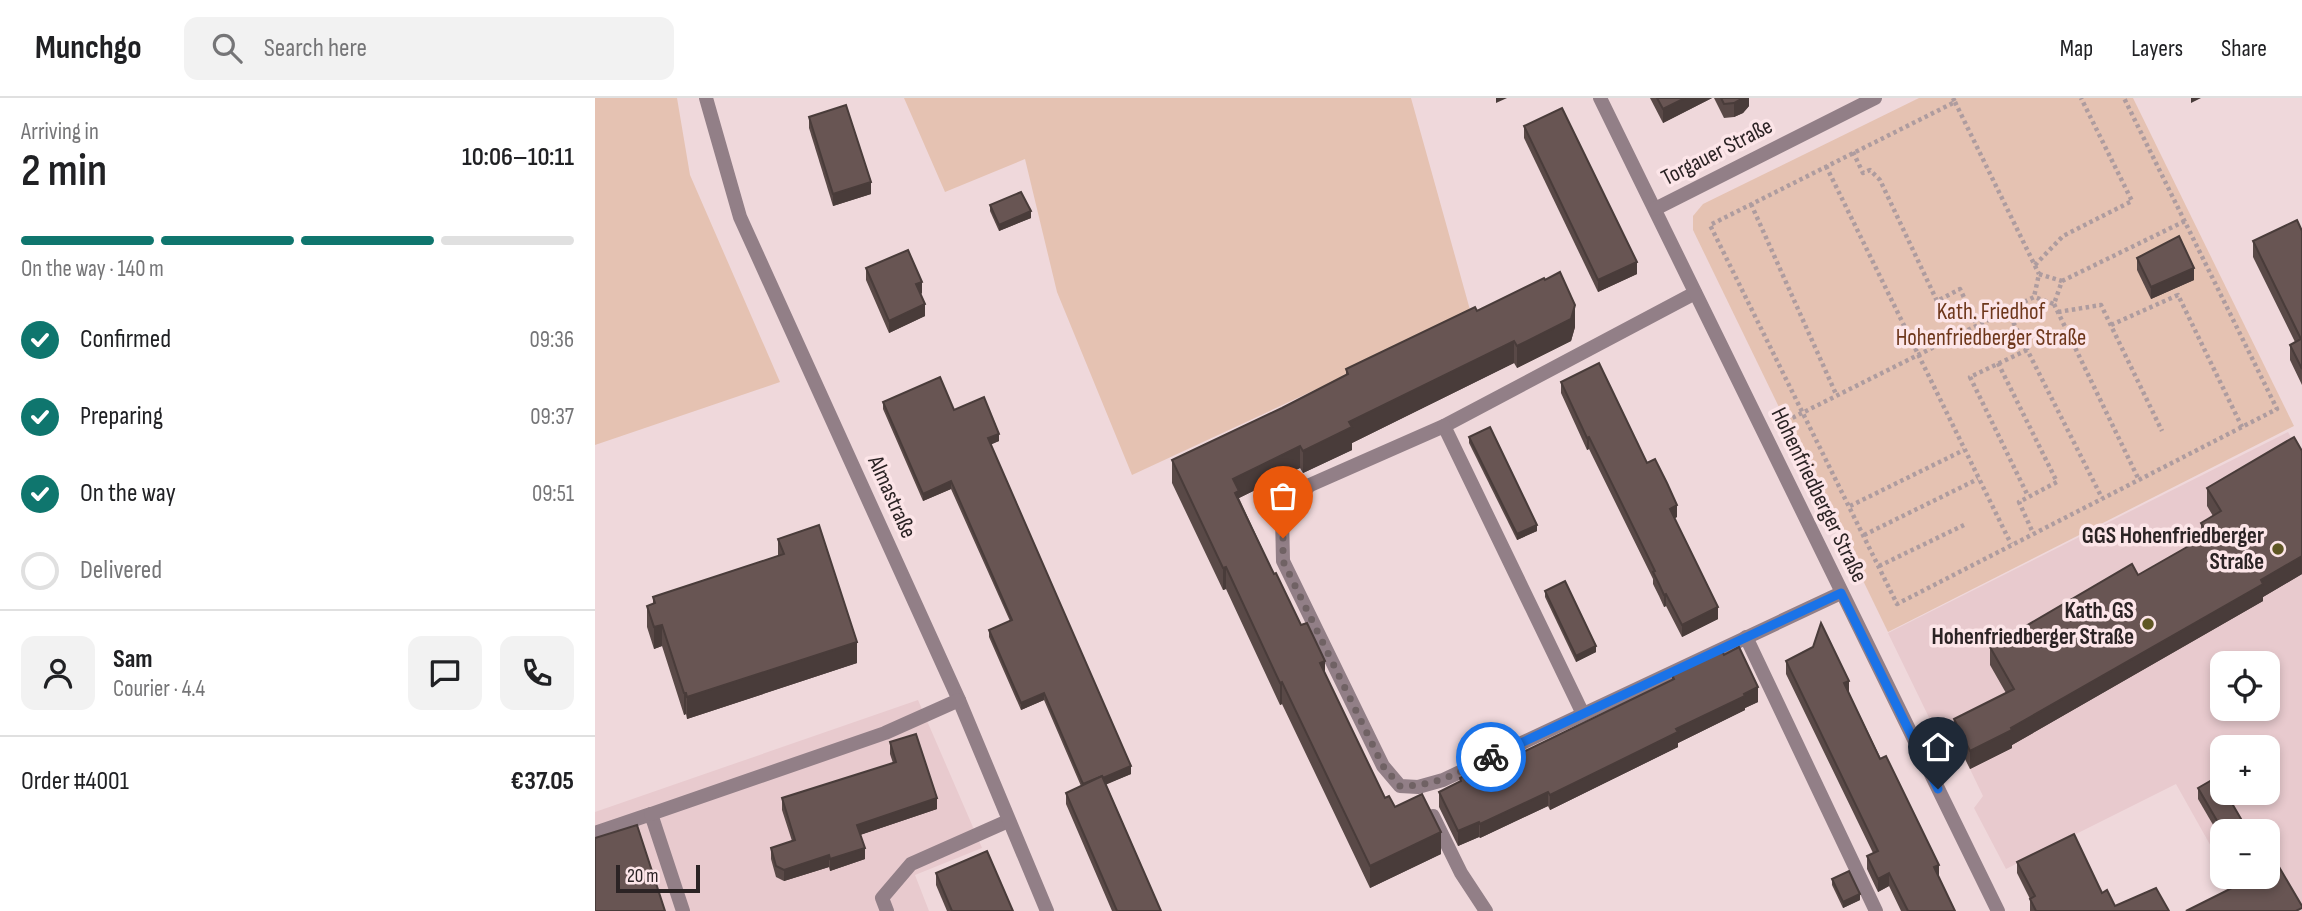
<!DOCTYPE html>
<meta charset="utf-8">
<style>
:root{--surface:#fff;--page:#f2f2f2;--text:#202124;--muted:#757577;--line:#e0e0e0;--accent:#0f766e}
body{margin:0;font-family:"Sofia Sans Condensed",sans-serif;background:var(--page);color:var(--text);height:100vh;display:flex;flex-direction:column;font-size:26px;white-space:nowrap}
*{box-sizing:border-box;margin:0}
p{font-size:23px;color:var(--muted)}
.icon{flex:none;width:38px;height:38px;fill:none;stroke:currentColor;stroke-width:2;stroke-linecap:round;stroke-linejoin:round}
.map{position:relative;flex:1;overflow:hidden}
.drawer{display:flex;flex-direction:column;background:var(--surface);width:595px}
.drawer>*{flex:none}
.buttons{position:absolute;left:1615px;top:553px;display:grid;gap:14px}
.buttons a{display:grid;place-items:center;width:70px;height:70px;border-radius:14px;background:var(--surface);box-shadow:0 4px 10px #0003;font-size:35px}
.scale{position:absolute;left:21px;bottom:18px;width:84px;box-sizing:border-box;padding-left:7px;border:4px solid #2b2324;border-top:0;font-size:19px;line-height:24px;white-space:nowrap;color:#2b2324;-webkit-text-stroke:5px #fce5e8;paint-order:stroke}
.pin{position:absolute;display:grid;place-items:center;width:60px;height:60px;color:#fff;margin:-72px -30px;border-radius:50% 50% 50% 0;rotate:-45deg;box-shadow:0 0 7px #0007}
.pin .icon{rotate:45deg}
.courier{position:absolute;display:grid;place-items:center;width:70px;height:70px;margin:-35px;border:5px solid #1a73e8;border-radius:50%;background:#fff;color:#222;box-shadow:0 2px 9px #0007}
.head em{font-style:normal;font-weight:600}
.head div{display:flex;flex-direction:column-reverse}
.head{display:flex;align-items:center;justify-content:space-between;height:119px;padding:0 21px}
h1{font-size:46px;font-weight:600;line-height:52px}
.bar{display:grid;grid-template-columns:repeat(4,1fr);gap:10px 7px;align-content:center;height:84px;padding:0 21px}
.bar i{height:9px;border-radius:5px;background:var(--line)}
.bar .active{background:var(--accent)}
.bar p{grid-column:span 4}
.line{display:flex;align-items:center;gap:18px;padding:0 21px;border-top:2px solid var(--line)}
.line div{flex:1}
.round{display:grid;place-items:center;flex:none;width:74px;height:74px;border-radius:14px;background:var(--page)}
ol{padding:0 21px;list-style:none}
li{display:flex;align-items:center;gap:21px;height:77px}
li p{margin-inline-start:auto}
li .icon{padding:7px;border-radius:50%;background:var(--accent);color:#fff;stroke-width:4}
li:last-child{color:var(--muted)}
li i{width:38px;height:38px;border:4px solid var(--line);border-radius:50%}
header{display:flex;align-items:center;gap:42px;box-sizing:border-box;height:98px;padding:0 35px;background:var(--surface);border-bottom:2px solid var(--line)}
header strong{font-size:33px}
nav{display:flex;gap:38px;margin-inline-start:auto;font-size:24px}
.search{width:490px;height:63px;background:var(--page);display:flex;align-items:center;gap:18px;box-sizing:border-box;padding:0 24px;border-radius:14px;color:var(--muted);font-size:26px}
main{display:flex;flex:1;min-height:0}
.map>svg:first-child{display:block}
.built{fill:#e8cace;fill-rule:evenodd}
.green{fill:#e5c2b2}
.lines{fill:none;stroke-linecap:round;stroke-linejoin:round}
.path{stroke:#ae9c9f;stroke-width:4.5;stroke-dasharray:3.5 3.5;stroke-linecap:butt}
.service{stroke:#927f87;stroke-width:14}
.minor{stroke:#927f87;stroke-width:14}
.wall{fill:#594947}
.shaded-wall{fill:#493c3a}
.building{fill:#685553;stroke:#493c3a;stroke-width:2}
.done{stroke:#706264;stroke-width:7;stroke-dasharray:0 12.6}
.route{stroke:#1a73e8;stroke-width:9}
.poi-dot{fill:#5f5724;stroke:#fce5e8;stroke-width:2.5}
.labels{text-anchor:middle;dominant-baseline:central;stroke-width:7;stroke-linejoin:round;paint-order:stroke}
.street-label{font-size:23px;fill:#2b2324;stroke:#fce5e8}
.park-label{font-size:23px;fill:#6e371b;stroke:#fce5e8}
.poi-label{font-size:23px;font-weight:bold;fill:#2b2324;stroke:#fce5e8;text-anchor:end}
</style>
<header>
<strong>Munchgo</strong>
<div class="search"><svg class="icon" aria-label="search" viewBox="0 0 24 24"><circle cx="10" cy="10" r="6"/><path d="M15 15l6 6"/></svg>Search here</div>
<nav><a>Map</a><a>Layers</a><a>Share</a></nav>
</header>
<main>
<section class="drawer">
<div class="head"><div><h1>2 min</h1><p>Arriving in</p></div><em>10:06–10:11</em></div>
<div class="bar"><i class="active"></i><i class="active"></i><i class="active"></i><i></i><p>On the way · 140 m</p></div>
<ol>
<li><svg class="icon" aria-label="check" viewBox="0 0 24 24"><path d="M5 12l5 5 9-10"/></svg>Confirmed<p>09:36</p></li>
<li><svg class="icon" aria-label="check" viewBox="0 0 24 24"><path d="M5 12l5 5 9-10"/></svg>Preparing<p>09:37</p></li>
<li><svg class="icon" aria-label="check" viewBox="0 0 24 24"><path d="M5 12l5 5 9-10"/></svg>On the way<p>09:51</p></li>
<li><i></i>Delivered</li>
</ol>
<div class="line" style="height:126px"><a class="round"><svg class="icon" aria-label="person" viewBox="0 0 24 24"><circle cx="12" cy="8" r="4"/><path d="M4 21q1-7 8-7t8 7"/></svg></a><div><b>Sam</b><p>Courier · 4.4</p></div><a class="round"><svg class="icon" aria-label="chat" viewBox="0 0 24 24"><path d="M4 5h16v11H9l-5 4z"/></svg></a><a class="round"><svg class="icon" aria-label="phone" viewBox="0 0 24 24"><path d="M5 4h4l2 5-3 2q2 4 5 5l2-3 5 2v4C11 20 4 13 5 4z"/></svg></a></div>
<div class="line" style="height:91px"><div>Order #4001</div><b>€37.05</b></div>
</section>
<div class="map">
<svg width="1707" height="813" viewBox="0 0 1707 813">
<rect width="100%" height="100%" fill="#efd8db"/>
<!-- built -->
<g class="built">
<path d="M1693,334L1707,360V813H1653L1633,779H1673V733H1628L1627,768L1581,686L1411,771L1379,710L1388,698L1358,636H1342L1293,535ZM1628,565H1673V611H1628ZM1628,649H1673V695H1628Z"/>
<path d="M323,602L387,750L320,777L334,813H0V714Z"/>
</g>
<!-- green -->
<g class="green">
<path d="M0,0H82L95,77L185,284L0,347Z"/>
<path d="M309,0H816L877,219L537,377L462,194L430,61L350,94Z"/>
<path d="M1324,0H1538L1699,328L1293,534L1098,132V118L1108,106Z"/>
</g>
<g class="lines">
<!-- path -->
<g class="path">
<path d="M1358,0L1360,4L1115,127L1302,506L1682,311L1529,0"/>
<path d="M1360,4L1444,176"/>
<path d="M1258,54L1268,75L1275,72L1285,82L1342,203L1365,191L1382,227"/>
<path d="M1231,68L1416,446"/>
<path d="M1156,106L1241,296"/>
<path d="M1440,167L1468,138L1537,103L1486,0"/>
<path d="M1467,183L1590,123"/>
<path d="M1459,206L1544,382"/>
<path d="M1412,212L1507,400"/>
<path d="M1463,214L1506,207L1567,333"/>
<path d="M1516,227L1583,197L1647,329"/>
<path d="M1432,252L1375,279L1433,398"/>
<path d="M1403,265L1462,384L1424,404L1438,435"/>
<path d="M1185,326L1439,199L1459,206L1467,183L1444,176L1439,199"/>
<path d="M1255,408L1369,352"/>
<path d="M1269,437L1383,381"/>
<path d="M1284,468L1369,427"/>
</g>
<!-- service -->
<g class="service">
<path d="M1100,195L849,328L715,387L687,417L688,463L788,668L805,688L823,689L848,682L1246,495"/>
<path d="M849,328L988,616"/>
<path d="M1151,539L1281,813"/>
<path d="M838,718L866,775L891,813"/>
<path d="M0,735L56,716L88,813"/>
<path d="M292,813L287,800L316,766L413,723"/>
</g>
<!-- minor -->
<g class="minor">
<path d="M111,0L145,119L364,602L452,813"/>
<path d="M1005,0L1403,813"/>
<path d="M1060,111L1280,0"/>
<path d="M56,716L290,635L364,602"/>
</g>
</g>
<!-- wall -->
<g class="wall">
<path d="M1055,0H1117L1068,25Z"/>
<path d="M1119,0H1154V8L1148,15L1139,19L1129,20Z"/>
<path d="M214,19L276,96L238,108L214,30Z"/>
<path d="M929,28L1042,176L1003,194L929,40Z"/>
<path d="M395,107L436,120L404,133L395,113Z"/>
<path d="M1707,133V287L1695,262V247L1700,244L1658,159V143Z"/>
<path d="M1542,160L1599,182L1556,201L1542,172Z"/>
<path d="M271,170L327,195L326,196L330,218L294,235L271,182Z"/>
<path d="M882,213L980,229L976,243L922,270L919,265L757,345V352L708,375L705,370L644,400L679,476L730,576L790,700L846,756L775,790L687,606L685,607L631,491L628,492L577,385V362L687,310L751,277V271Z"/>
<path d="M966,284L1052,365L1082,419L1079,420L1123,521L1087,539L1071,508L1069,509L1064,498L1058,486V481L994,351L992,352L966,295Z"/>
<path d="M288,304L359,312L404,343L395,346L536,676L511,686L566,813H517L471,706V695L486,688L449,602L426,612L394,539V532L415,523L356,391L328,403L288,311Z"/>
<path d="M874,339L942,433L922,442L874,345Z"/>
<path d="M1707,353V476L1668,499V503L1417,647V650L1375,671L1359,639V621L1411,595L1395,567V549L1543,477L1606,441V425L1618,418L1612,408V390Z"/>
<path d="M183,441L262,565L92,621L91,616L89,617L67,548L59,551L52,529V508L58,506V499L183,458Z"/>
<path d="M950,493L1001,554L981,564L950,499Z"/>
<path d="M1129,557L1163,604L1150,610V612L1083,645V649L955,712L953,708L885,740L884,739L863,748L844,709V694L865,684V680L914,661L1077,582V577Z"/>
<path d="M1191,563L1254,595L1360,813H1306L1294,788L1283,794L1272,771V758L1278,755L1191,576Z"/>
<path d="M295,644L342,711L265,737L270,761L235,773L234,769L189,783L181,779L176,761V750L197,743L187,712V700L298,665L295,656Z"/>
<path d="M1603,690L1628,733V744L1603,701Z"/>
<path d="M1422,764L1507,795L1520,808L1574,813H1435V801L1422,775Z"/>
<path d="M341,775L418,813H352L341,787Z"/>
<path d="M1647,779H1673L1650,784Z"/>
<path d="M1237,781L1265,802L1248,810L1237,787Z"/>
</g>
<!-- shaded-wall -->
<g class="shaded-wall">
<path d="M901,0H912L901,5Z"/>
<path d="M1090,0H1117L1068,25V11Z"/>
<path d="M1148,0H1154V8L1148,15L1139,19V5Z"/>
<path d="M1596,0H1606L1596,5Z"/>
<path d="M276,84V96L238,108V96Z"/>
<path d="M436,113V120L404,133V127Z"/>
<path d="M1042,164V176L1003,194V182Z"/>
<path d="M1599,170V182L1556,201V189Z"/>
<path d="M327,184V195L321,198V186Z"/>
<path d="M330,206V218L294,235V223Z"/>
<path d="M980,207V229L976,243L922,270V248Z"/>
<path d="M919,243V265L757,345V352L708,375V353L754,324Z"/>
<path d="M404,336V343L393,348V340Z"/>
<path d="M994,339V351L992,352V340Z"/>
<path d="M705,348V370L644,400V415L638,381Z"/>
<path d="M356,383V391L328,403V396Z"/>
<path d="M1082,407V419L1075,423V411Z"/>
<path d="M942,427V433L922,442V436Z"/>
<path d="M1707,458V476L1668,499V503L1417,647V650L1375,671V653L1416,630Z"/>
<path d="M631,469V491L628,492V470Z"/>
<path d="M1071,496V508L1069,509V497Z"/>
<path d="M1123,509V521L1087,539V527Z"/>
<path d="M67,527V548L59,551V529Z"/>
<path d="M262,544V565L92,621V599Z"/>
<path d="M1001,548V554L981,564V558Z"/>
<path d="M730,563V585L725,565Z"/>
<path d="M1254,583V596L1249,585Z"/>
<path d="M687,584V606L685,607V585Z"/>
<path d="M1163,589V604L1150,610V612L1083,645V649L955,712V697Z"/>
<path d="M89,595H91V616L89,617Z"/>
<path d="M449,595V602L426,612V605Z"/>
<path d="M536,668V676L489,696V689Z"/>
<path d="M953,694V708L885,740V726Z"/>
<path d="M342,700V711L262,738V727Z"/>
<path d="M884,724V739L863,748V733Z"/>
<path d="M846,734V756L775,790V768Z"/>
<path d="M270,750V761L235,773V761Z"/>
<path d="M234,757V769L189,783V772Z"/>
<path d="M1344,767V780L1339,769Z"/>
<path d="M1294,775V788L1283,794V781Z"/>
<path d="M1265,796V802L1248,810V804Z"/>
</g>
<!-- building -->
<g class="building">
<path d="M1062,0H1090L1068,11Z"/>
<path d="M1126,0H1148L1139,5L1129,6Z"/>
<path d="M251,7L276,84L238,96L214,19Z"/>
<path d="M967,10L1042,164L1003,182L929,28Z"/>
<path d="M426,94L436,113L404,127L395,107Z"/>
<path d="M1702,122L1707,133V271L1695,247L1706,241L1658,143Z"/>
<path d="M1584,138L1599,170L1556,189L1542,160Z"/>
<path d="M313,152L327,184L321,186L330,206L294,223L271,170Z"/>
<path d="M965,174L980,207L976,221L922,248L919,243L754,324L757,329L708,353L705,348L638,381L644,393L640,395L679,476L681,475L706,527L712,525L730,563L725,565L790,700L794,698L800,709L827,696L846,734L775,768L687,584L685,585L631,469L628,470L577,362L687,310L753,276L751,271L880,209L882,213L949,180L950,182Z"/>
<path d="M1004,265L1052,365L1060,361L1072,385L1082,407L1075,411L1123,509L1087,527L1071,496L1069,497L1064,486L1058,474L1060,473L994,339L992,340L966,284Z"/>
<path d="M345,279L359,312L389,299L404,336L393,340L536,668L508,680L507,678L488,686L449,595L426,605L394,532L417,522L356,383L328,396L288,304Z"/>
<path d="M895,329L942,427L922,436L874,339Z"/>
<path d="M1699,339L1707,353V458L1666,482L1668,486L1416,630L1417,632L1375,653L1359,621L1419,591L1395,549L1537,466L1543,477L1613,437L1606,425L1626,413L1612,390Z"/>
<path d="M224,427L262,544L92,599L91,595H89L67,527L59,529L52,508L60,505L58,499L189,456L183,441Z"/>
<path d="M970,483L1001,548L981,558L950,493Z"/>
<path d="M1226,525L1254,583L1249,585L1285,661L1291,658L1344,767L1339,769L1360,813H1313L1294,775L1283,781L1272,758L1283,753L1191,563L1218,549Z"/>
<path d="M1144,549L1163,589L1149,596L1150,598L1081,631L1083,634L955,697L953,694L885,726L884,724L863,733L844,694L866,683L865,680L912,657L914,661L1079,581L1077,577L1127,553L1129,557Z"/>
<path d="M321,636L342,700L262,727L270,750L235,761L234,757L189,772L181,768L176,750L200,742L187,700L301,664L295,644Z"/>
<path d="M507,678L566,813H522L471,695Z"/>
<path d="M1622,679L1628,689V695H1631L1653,733H1628L1603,690Z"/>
<path d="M42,727L70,813H0V740Z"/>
<path d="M1479,736L1507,795L1512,792L1520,808L1561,790L1574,813H1441L1435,801L1440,798L1422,764Z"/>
<path d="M1673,750L1707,808V810L1701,813H1591L1655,781L1653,779H1673Z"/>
<path d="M392,753L418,813H357L341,775Z"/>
<path d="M1254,773L1265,796L1248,804L1237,781Z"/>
</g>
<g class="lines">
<!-- done -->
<path class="done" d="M688,440V463L788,668L805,688C839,689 867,673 896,659"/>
<!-- route -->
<path class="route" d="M896,659L1246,495L1343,691"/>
</g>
<!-- markers -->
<g class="poi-dot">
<circle cx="1683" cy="451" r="7"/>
<circle cx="1553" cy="526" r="7"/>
</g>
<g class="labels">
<!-- street labels -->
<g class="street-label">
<text transform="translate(1122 54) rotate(-27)">Torgauer Straße</text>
<text transform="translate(1224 397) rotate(64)">Hohenfriedberger Straße</text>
<text transform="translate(297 399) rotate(66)">Almastraße</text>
</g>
<!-- park labels -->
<g class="park-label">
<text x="1396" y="214">Kath. Friedhof<tspan x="1396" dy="26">Hohenfriedberger Straße</tspan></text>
</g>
<!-- poi labels -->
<g class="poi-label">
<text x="1669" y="438">GGS Hohenfriedberger<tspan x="1669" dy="26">Straße</tspan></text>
<text x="1539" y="513">Kath. GS<tspan x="1539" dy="26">Hohenfriedberger Straße</tspan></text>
</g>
</g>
</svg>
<div class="buttons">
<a><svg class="icon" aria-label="locate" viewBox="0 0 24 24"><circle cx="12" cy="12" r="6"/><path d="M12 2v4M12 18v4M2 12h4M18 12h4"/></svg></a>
<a>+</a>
<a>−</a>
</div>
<div class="scale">20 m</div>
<div class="pin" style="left:688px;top:440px;background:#ea580c"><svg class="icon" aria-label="bag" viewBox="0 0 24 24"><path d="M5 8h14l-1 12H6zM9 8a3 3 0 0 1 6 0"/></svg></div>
<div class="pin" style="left:1343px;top:691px;background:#1f2937"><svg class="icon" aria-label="home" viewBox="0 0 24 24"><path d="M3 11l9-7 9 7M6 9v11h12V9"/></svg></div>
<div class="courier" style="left:896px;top:659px"><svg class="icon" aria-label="bike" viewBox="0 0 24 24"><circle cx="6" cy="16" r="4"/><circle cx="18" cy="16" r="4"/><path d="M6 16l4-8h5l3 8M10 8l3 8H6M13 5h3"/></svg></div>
</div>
</main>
